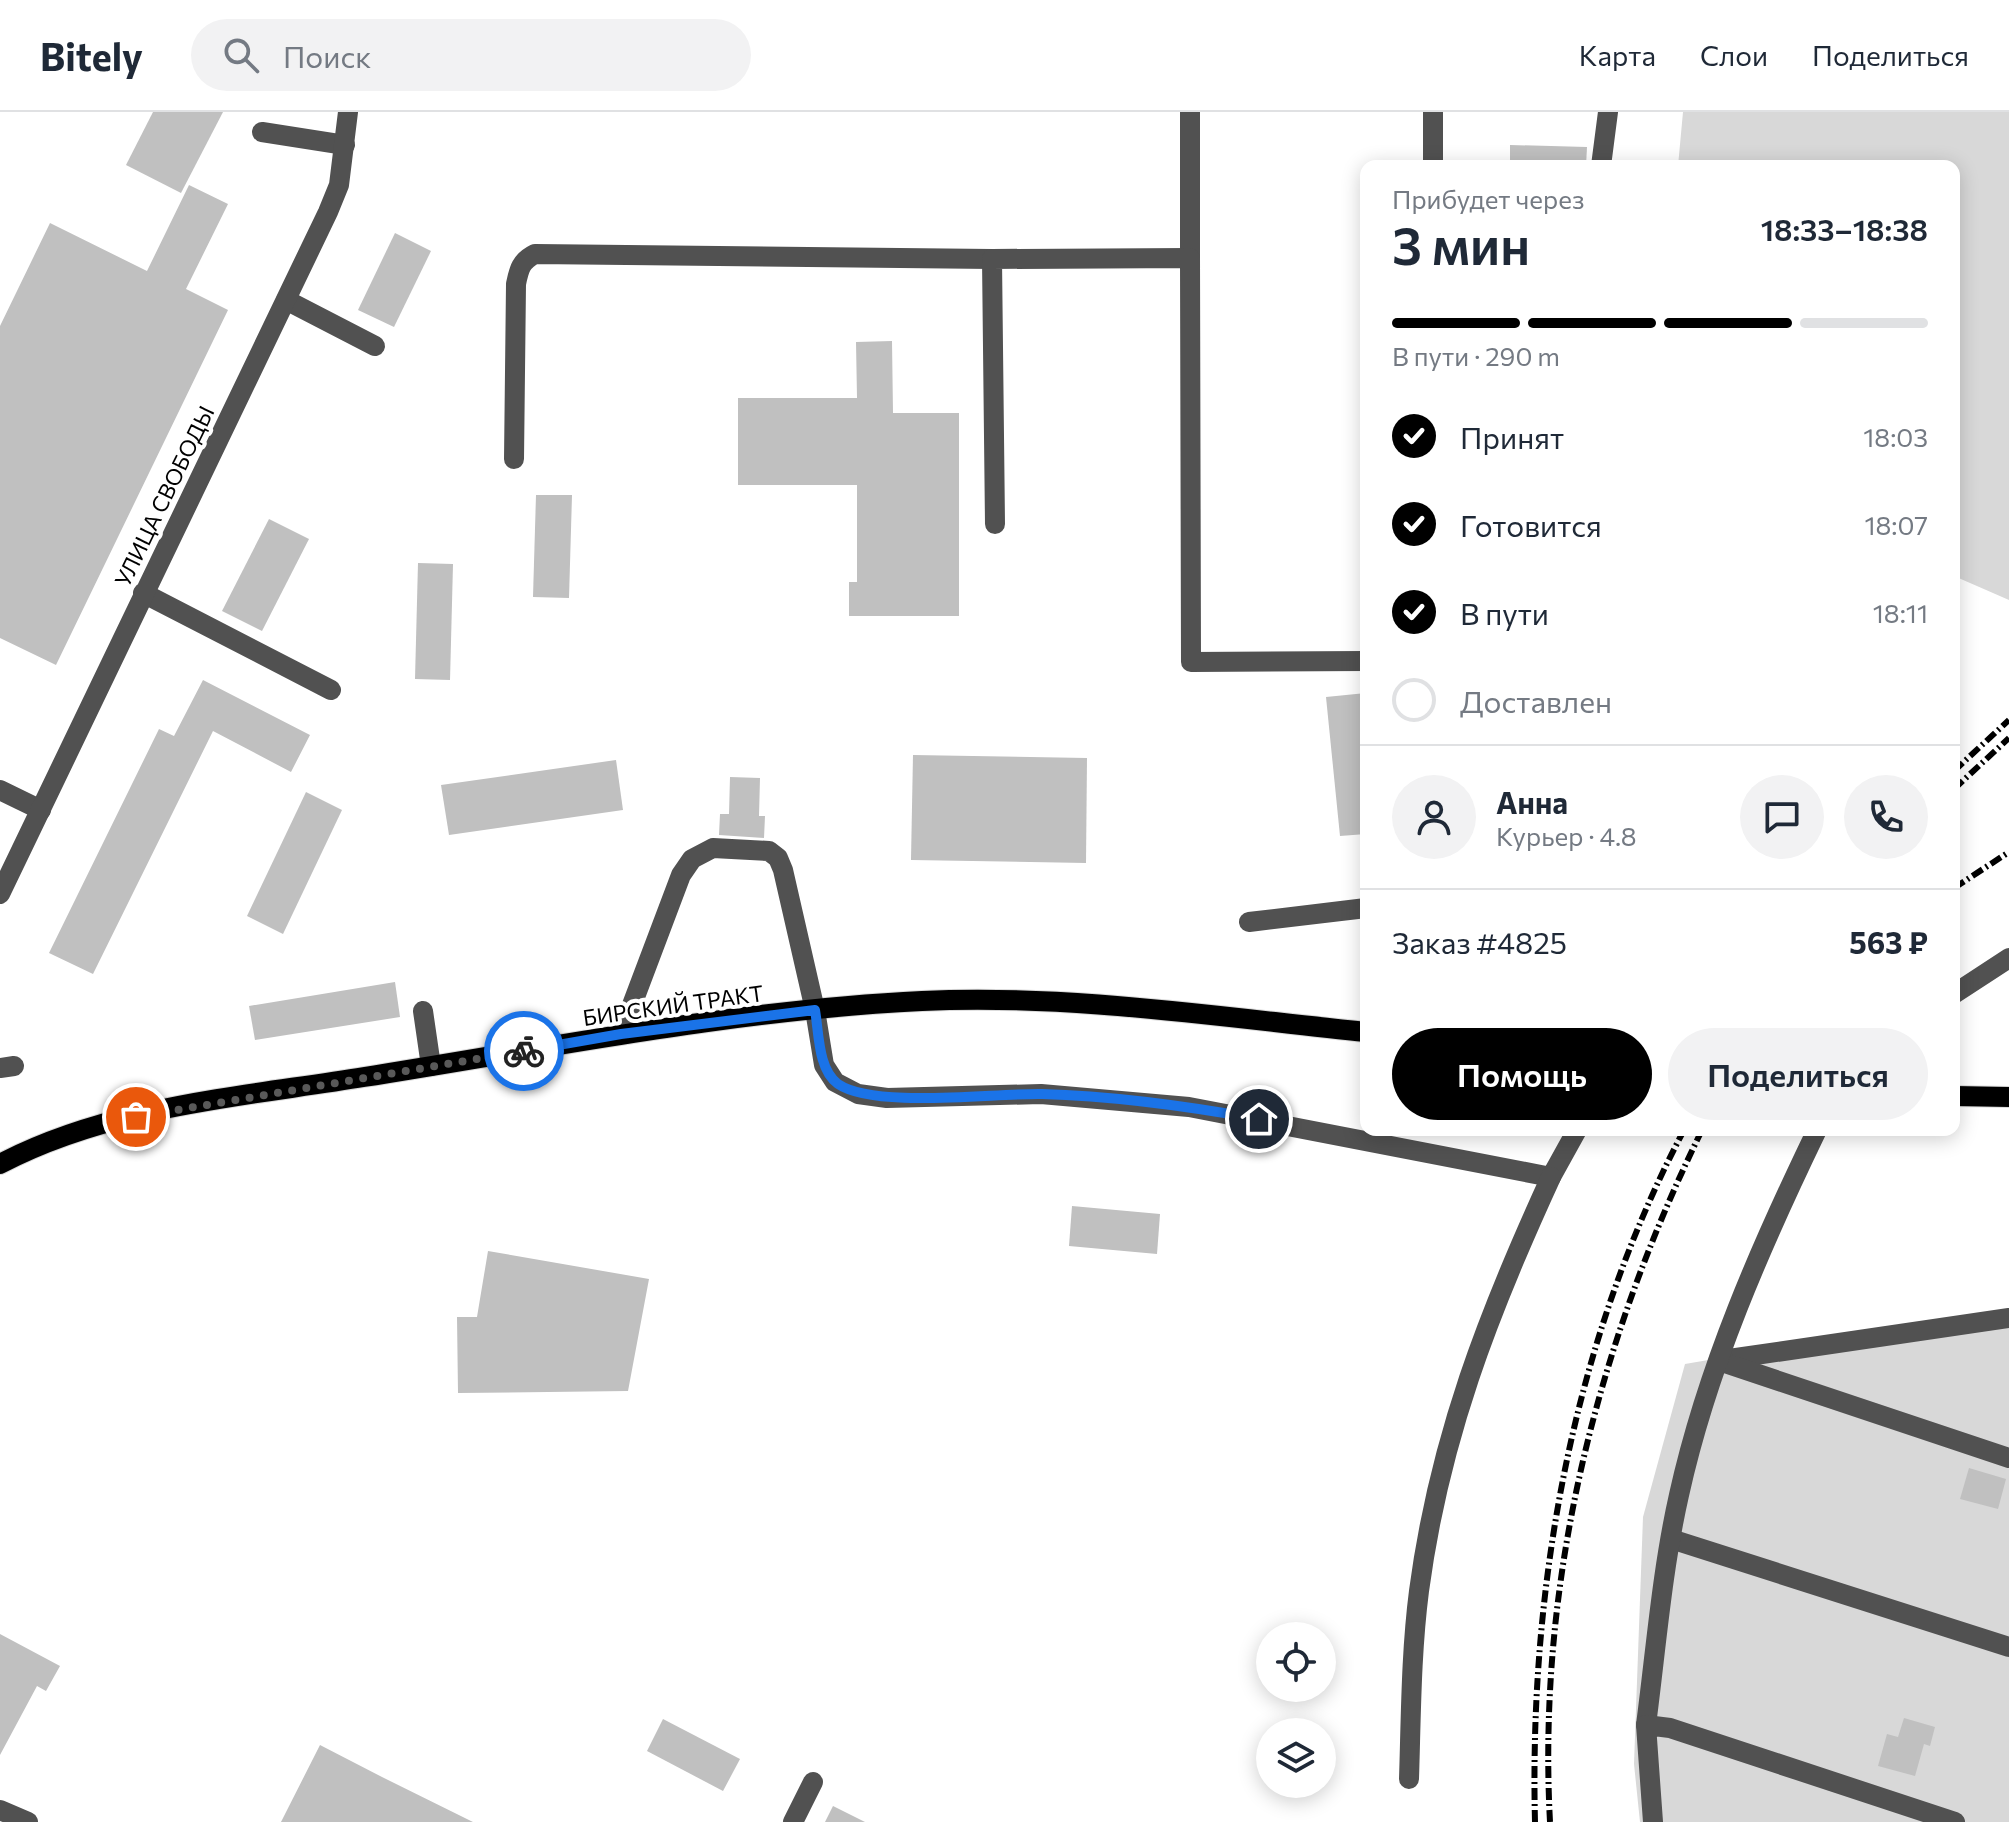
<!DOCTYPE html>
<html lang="ru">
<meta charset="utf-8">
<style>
:root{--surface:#fff;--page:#f2f2f3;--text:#1f2937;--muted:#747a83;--line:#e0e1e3;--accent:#000}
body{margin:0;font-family:Commissioner,sans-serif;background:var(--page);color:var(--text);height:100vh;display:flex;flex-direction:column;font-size:30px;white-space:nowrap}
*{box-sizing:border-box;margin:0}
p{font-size:26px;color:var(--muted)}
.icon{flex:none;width:44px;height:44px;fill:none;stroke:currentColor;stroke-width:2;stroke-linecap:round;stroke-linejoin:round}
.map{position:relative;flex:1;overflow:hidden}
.drawer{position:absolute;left:1360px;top:48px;width:600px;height:976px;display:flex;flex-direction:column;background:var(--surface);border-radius:16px;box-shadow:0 4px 20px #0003}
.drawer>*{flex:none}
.buttons{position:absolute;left:1256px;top:1510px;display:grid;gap:16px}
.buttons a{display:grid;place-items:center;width:80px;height:80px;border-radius:50%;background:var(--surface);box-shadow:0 4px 20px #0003;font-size:40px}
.pin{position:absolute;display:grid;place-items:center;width:68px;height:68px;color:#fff;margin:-34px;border:4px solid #fff;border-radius:50%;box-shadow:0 2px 8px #0007}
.courier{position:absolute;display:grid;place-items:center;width:80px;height:80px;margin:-40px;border:6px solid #1a73e8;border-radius:50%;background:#fff;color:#222;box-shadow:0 2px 10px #0007}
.headline em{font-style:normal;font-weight:600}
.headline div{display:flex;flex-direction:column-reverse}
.headline{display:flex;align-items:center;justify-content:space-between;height:136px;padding:0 32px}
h1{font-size:52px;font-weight:600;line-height:60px}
.bar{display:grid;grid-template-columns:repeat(4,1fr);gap:12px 8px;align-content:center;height:96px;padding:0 32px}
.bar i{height:10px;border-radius:6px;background:var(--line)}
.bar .active{background:var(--accent)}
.bar p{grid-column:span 4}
.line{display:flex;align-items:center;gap:20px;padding:0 32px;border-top:2px solid var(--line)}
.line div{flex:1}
.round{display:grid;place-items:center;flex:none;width:84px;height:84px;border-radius:42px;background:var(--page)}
ol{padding:0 32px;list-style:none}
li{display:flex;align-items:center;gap:24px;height:88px}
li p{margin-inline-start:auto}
li .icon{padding:8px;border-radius:50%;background:var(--accent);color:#fff;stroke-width:4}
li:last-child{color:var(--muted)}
li i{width:44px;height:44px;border:4px solid var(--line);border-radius:50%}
.button{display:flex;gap:16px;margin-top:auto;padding:16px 32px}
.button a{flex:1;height:92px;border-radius:48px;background:var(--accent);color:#fff;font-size:32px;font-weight:600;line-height:92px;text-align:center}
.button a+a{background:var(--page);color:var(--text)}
header{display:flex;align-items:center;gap:48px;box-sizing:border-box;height:112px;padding:0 40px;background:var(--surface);border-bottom:2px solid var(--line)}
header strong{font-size:38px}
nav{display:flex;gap:44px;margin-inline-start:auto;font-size:28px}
.search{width:560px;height:72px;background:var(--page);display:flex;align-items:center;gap:20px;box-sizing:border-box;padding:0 28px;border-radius:44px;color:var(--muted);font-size:30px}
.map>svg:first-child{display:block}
.green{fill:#d8d8d8}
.building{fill:#c0c0c0}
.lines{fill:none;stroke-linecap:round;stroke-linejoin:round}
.major-casing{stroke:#dbdbdb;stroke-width:22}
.minor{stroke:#515151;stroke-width:20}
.major{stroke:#000;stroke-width:20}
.rail{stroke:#000;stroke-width:6;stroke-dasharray:12 4 2 4;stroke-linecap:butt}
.done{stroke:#595959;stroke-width:8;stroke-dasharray:0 14.4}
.route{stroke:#1a73e8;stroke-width:10}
.labels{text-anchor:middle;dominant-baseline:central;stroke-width:8;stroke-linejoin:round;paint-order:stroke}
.street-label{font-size:22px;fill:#000;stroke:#fff}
</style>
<header>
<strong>Bitely</strong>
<div class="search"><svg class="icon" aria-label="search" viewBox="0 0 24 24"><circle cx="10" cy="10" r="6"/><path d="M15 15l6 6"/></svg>Поиск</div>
<nav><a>Карта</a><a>Слои</a><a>Поделиться</a></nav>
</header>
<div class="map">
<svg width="2009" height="1710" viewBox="0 0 2009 1710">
<rect width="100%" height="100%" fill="#fff"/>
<!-- green -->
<g class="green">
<path d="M1683,0H2009V488L1954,464V54H1678Z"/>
<path d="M2009,1197V1710H1640L1634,1652L1643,1405L1685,1252Z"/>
</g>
<!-- building -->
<g class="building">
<path d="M153,0H223L181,81L126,53Z"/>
<path d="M1510,33L1587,35L1586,54H1510Z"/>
<path d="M189,73L228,92L186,177L228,198L56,553L0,526V214L50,111L147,159Z"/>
<path d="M395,121L431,139L394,215L358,198Z"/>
<path d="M892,229L893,301H959V504H849V470H857V373H738V286H857L856,230Z"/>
<path d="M536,383H572L569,486L533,485Z"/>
<path d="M269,407L309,427L262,519L222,499Z"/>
<path d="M418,451L453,452L450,568L415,567Z"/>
<path d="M203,568L310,623L291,660L213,619L93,862L49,841L159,617L174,624Z"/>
<path d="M1366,581V722L1340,724L1326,585Z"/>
<path d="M913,643L1087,646L1086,751L911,748Z"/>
<path d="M616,648L623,698L449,723L441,673Z"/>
<path d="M730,665L760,666L759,704H765L764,726L719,723L720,702H729Z"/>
<path d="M306,680L342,698L283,822L247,804Z"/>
<path d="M395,870L400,905L255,928L249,894Z"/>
<path d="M1072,1094L1160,1102L1157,1142L1069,1134Z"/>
<path d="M488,1139L649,1167L628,1279L458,1281L457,1205H477Z"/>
<path d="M1969,1356L2006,1367L1998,1397L1960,1387Z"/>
<path d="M0,1522L60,1554L46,1579L37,1574L0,1643Z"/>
<path d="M1904,1606L1935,1615L1930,1634L1924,1632L1915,1664L1878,1654L1887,1622L1898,1625Z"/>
<path d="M663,1607L740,1647L723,1679L647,1639Z"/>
<path d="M320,1633L382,1665L473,1710H281Z"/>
<path d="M833,1694L865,1710H825Z"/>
</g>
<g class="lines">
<!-- major casing -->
<g class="major-casing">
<g id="major">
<path d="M1954,984L2009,985"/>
<path d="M0,1052C110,994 242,985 364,965C548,936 735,898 922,889C1070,882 1219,905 1366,920"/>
</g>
</g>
<!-- minor -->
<g class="minor">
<path d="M262,20L345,33"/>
<path d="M1433,54V0"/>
<path d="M1601,54L1608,0"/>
<path d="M1190,146V0"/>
<path d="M286,188L375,234"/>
<path d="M514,347L516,172C519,157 521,149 535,142L992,147"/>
<path d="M995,412L992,147L1190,146L1191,550L1366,549"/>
<path d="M143,481L331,578"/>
<path d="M0,678L41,698"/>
<path d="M0,782L328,100L339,73L348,0"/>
<path d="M1249,810L1366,796"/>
<path d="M1954,882L2009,846"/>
<path d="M423,899L431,954"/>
<path d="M621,922L681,763L692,747L713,736L769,739L778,746L783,758L815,898L824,953L835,970L858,982L887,986L1041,982L1189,995L1551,1065L1577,1018"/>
<path d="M0,956L14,954"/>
<path d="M1722,1248L2009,1206"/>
<path d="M1719,1249L2009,1346"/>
<path d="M1671,1427L2009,1535"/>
<path d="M1646,1613C1656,1537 1662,1458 1679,1383C1707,1256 1761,1134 1817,1018"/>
<path d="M1409,1667C1411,1605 1411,1541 1419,1479C1439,1328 1488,1202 1551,1065"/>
<path d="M0,1698L28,1710"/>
<path d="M793,1710L813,1670"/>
<path d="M1653,1710L1646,1613L1670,1616L1955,1710"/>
</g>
<!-- major -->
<use href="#major" class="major"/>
<!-- rail -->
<g class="rail">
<path d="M1954,659L2009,608"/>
<path d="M1954,677L2009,626"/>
<path d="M1954,776L2009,740"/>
<path d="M1535,1710C1529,1474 1573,1228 1684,1018"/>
<path d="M1550,1710C1537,1470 1597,1232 1702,1018"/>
</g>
</g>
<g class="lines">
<!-- done -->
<path class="done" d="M136,1005L524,939"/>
<!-- route -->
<path class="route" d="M524,939L621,922L815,898C819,921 818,958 838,972C875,997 993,981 1042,982C1115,984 1187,994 1259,1007"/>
</g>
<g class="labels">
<!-- street labels -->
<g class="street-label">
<text transform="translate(164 384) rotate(-64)">УЛИЦА СВОБОДЫ</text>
<text transform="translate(673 893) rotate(-8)">БИРСКИЙ ТРАКТ</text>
</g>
</g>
</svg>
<div class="buttons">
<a><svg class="icon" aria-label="locate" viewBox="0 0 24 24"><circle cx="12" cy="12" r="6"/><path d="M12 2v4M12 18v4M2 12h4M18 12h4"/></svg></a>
<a><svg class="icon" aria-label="layers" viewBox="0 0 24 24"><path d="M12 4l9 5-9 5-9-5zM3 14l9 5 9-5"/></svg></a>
</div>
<div class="pin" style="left:136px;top:1005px;background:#ea580c"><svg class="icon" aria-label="bag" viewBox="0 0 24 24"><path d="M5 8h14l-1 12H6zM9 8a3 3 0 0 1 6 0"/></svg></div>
<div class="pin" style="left:1259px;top:1007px;background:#1f2937"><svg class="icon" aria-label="home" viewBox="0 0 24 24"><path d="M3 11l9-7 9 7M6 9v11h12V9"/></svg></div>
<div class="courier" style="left:524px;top:939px"><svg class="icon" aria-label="bike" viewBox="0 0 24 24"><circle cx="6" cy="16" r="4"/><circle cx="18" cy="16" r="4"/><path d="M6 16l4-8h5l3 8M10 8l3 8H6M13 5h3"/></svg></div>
<section class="drawer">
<div class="headline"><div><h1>3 мин</h1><p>Прибудет через</p></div><em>18:33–18:38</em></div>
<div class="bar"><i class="active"></i><i class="active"></i><i class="active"></i><i></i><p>В пути · 290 m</p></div>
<ol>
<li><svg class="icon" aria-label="check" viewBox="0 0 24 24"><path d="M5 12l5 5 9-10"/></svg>Принят<p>18:03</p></li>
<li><svg class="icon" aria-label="check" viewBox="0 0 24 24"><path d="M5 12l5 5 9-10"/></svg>Готовится<p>18:07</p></li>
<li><svg class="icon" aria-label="check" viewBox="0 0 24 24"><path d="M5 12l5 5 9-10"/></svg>В пути<p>18:11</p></li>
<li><i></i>Доставлен</li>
</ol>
<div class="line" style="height:144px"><a class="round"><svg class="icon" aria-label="person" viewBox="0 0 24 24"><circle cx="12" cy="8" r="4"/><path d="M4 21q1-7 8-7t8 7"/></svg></a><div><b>Анна</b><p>Курьер · 4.8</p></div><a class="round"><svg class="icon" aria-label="chat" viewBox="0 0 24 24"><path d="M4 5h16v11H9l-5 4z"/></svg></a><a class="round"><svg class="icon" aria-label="phone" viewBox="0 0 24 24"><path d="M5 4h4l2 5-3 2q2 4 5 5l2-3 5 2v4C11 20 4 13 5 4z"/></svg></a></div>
<div class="line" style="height:104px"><div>Заказ #4825</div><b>563 ₽</b></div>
<div class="button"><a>Помощь</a><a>Поделиться</a></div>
</section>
</div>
